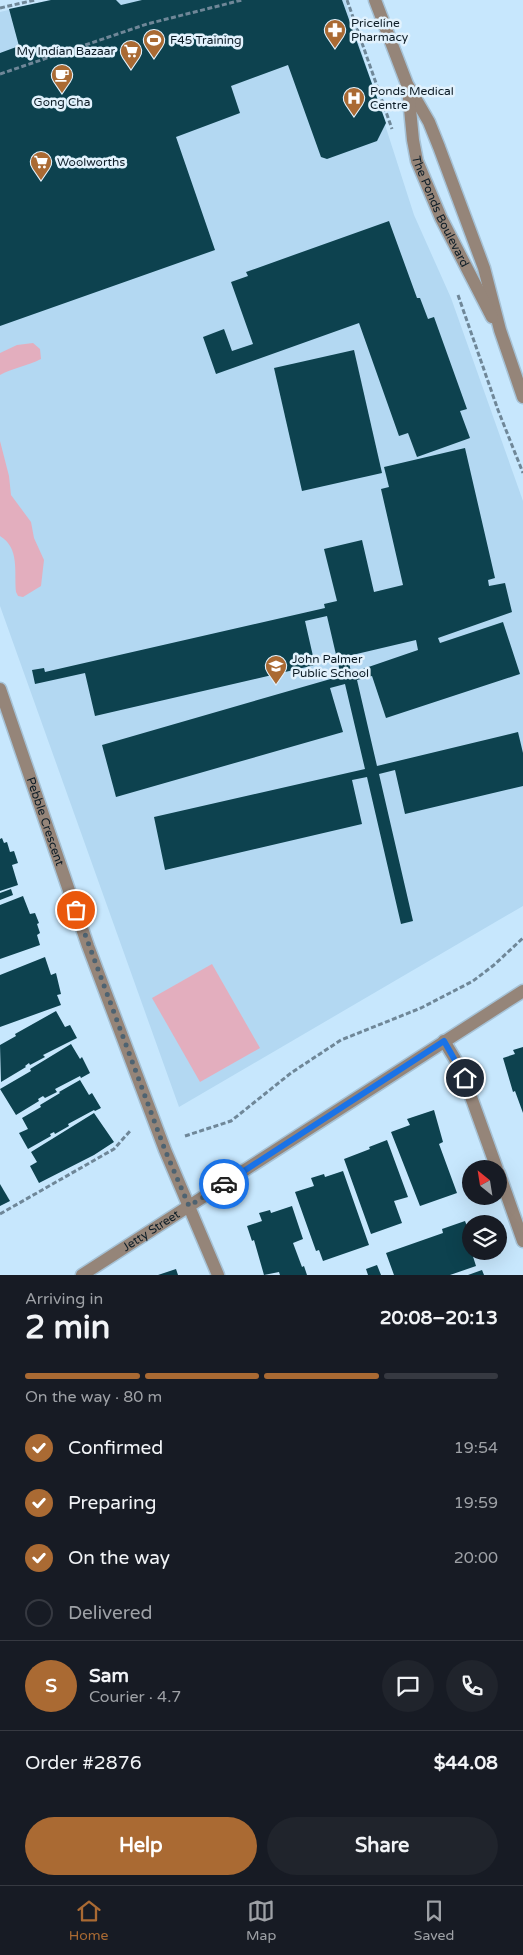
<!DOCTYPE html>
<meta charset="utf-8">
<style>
:root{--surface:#171b24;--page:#20242c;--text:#f1f3f6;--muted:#9ea1a6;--line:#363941;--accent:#aa6a33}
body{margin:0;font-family:"Varela Round",sans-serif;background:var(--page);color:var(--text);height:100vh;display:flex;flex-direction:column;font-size:19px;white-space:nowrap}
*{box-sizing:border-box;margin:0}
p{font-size:16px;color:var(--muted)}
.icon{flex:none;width:28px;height:28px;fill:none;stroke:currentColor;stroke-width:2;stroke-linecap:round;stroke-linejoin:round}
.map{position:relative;height:1275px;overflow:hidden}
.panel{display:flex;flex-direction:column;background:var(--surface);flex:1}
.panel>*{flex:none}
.needle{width:32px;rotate:330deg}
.buttons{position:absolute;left:462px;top:1160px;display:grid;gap:10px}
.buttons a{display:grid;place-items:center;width:45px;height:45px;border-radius:50%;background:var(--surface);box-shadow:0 5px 20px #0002;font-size:25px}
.pin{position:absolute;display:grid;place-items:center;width:42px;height:42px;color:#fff;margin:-21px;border:2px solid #fff;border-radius:50%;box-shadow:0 1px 5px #0007}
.courier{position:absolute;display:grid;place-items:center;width:50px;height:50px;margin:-25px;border:4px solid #1a73e8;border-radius:50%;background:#fff;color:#222;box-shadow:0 1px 6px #0007}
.headline em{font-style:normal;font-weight:700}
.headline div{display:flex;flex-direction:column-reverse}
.headline{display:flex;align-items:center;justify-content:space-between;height:85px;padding:0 25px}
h1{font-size:32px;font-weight:700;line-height:38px}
.bar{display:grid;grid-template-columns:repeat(4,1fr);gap:8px 5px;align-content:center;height:60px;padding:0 25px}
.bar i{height:6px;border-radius:4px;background:var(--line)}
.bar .active{background:var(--accent)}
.bar p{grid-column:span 4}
.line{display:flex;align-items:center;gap:12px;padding:0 25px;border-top:1px solid var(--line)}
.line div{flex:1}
.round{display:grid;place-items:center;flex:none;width:52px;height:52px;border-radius:26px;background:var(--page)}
ol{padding:0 25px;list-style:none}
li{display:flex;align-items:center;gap:15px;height:55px}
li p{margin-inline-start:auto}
li .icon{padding:5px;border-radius:50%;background:var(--accent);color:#fff;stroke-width:4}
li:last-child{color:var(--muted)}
li i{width:28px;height:28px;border:2px solid var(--line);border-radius:50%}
.cta{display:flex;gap:10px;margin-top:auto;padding:10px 25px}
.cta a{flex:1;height:58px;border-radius:30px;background:var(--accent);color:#fff;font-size:20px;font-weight:700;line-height:58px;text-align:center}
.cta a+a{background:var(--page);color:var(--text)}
.menu{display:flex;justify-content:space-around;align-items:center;height:70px;border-top:1px solid var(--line);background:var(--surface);font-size:14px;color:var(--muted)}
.menu a{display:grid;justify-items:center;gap:2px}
.menu .active{color:var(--accent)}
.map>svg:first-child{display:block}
.built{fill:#b3d8f2}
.green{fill:#e3aebe}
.building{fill:#0d424f;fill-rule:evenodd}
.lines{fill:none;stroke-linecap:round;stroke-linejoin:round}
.minor-casing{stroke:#a6c2d6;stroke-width:15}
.tertiary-casing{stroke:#a6c2d6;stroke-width:15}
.path{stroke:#6f8798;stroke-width:3;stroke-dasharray:5 2.5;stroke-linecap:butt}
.minor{stroke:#958579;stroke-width:12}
.tertiary{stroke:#958579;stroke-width:12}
.done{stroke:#4e6371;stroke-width:5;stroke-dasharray:0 9}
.route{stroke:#1a73e8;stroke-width:6}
.labels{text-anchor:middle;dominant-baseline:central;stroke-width:5;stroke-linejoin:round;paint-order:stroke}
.poi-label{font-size:12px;fill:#0d1c26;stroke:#e2f2fd;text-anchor:start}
.street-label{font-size:12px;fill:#0d1c26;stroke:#e2f2fd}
</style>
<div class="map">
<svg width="523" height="1275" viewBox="0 0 523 1275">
<rect width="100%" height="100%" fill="#c7e7fd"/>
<!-- built -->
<path class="built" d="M50,0H345L414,215L451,298L523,501V906L179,1107L0,606V12Z"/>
<!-- green -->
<g class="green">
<path d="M33,343L40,349L41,359C27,366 13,368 0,375V353L17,345Z"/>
<path d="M0,441L9,476L11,495L31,522L34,538L44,560L41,586L23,597L18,596L16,592C14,572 20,548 0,536Z"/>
<path d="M212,964L260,1048L200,1082L152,998Z"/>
</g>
<!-- building -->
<g class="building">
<path d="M51,0H116L121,5L142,0H342L386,123L377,141L327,159L321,157L288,65L231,86L240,113L176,137L215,250L0,326V53L19,46L9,9Z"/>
<path d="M389,221L417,298H420L428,319L434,317L467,409L460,411L470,438L417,457L408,433L399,436L359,323L216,374L203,337L224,329L232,351L253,344L231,282L248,276L246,272Z"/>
<path d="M354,350L382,473L302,491L274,368Z"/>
<path d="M465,448L495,578L488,580L489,586L505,583L512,612L438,638L440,643L503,622L520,674L386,718L372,676L357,680L377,766L518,732L523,753V786L405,814L395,770L379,774L413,921L401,924L367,777L352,780L362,824L165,870L154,817L365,769L345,684L330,688L343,732L116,797L102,745L341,676L327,616L305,621L315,665L95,716L85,673L35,684L32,670L44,668L45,672L325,608L324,604L337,601L324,549L362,540L374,592L403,585L381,489L389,487L384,467ZM416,640L418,650L351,673L348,656Z"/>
<path d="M2,838L4,843L7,842L10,852L14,851L18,863L12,865L18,885L0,891V839Z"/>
<path d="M11,889L13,895L0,900V893Z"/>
<path d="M23,896L30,914L35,913L39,923L37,924L40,933L37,935L40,945L0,959V905Z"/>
<path d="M45,957L51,975L56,973L61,994L57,995L61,1005L0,1027V975Z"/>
<path d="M56,1011L65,1027L70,1025L77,1038L43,1055L45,1057L30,1065L29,1063L25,1066L26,1067L1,1082L0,1045L16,1036L15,1034Z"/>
<path d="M71,1044L80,1059L82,1057L90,1073L81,1078L80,1076L55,1089L57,1092L45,1098L43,1096L38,1099L39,1101L16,1115L0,1089L31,1071L30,1069Z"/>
<path d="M523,1047V1113L515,1091L513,1092L503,1058L515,1054L513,1050Z"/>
<path d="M80,1080L89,1095L92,1093L101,1108L95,1111L94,1110L68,1124L69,1126L55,1134L54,1132L50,1134L51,1136L28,1149L19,1133L28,1129L22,1118L41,1107L40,1105L60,1093L59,1092Z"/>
<path d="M434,1110L443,1142L439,1144L457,1193L420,1206L391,1132L410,1125L407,1119Z"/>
<path d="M94,1113L114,1142L94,1155L39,1183L30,1166L37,1162L31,1152Z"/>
<path d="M387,1140L408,1197L394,1201L402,1223L371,1234L344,1159L370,1149L369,1147Z"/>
<path d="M343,1171L369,1245L323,1261L319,1250L316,1251L295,1192L314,1186L311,1178L324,1174L325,1177Z"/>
<path d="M0,1184L10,1201L0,1206Z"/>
<path d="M292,1206L303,1239L293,1243L302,1267L304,1266L307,1275H280L279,1272L264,1275L254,1240L252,1241L247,1226L262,1221L259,1213L270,1210L271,1213Z"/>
<path d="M465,1221L470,1234L471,1233L470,1247L476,1266L450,1275H394L386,1253L443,1233L442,1229Z"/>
<path d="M377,1265L381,1275H368L366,1269Z"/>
<path d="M176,1269L178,1275H158Z"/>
<path d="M482,1270L484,1275H468Z"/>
</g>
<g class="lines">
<!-- minor casing -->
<g class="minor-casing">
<g id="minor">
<path id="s1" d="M0,689L88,946L165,1150L218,1275"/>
<path d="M444,1041L461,1069L497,1169"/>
<path d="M499,1173L523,1241"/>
<path id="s2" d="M82,1275L523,991"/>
</g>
</g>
<!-- tertiary casing -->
<g class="tertiary-casing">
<g id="tertiary">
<path d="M375,0L407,84L429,122L439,147L484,268L500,330L523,397"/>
<path id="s3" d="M408,88L413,140L417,161L441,218L492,317"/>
</g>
</g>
<!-- path -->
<g class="path">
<path d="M347,0L392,129"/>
<path d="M0,8L35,0"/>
<path d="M0,74L147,24L242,0"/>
<path d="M458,295L498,410L523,473"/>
<path d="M185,1136L231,1121L291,1073L341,1040L421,1008L473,981L494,965L523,938"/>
<path d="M0,1214L114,1149L131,1130"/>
</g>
<!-- minor -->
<use href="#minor" class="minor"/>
<!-- tertiary -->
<use href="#tertiary" class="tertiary"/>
</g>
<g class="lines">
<!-- done -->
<path class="done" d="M76,910L165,1150L189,1206L224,1184"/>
<!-- route -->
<path class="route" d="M224,1184L444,1041L465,1078"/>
</g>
<!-- icons -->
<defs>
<g id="pharmacy-pin" transform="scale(1.125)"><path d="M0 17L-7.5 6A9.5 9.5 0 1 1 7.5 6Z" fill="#aa6a33" stroke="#e2f2fd"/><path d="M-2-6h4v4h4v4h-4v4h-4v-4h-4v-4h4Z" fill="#fff"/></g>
<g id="stadium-pin" transform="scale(1.125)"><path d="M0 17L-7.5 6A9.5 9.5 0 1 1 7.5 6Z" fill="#aa6a33" stroke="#e2f2fd"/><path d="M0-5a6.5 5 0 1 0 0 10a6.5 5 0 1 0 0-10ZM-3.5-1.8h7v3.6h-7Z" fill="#fff"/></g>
<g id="supermarket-pin" transform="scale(1.125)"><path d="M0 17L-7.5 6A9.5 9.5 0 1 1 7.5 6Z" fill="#aa6a33" stroke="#e2f2fd"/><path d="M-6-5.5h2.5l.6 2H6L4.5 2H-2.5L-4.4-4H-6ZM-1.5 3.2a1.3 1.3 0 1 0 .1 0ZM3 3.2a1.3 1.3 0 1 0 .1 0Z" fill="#fff"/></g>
<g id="cafe-pin" transform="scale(1.125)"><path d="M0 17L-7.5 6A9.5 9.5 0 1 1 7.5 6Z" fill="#aa6a33" stroke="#e2f2fd"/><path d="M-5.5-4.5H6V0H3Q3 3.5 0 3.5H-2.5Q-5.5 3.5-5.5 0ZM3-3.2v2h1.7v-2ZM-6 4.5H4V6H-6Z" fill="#fff"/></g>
<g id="hospital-pin" transform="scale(1.125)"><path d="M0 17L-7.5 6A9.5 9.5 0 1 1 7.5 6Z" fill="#aa6a33" stroke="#e2f2fd"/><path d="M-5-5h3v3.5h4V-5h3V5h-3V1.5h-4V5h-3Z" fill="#fff"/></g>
<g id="school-pin" transform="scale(1.125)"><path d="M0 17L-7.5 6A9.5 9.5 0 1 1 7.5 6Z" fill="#aa6a33" stroke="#e2f2fd"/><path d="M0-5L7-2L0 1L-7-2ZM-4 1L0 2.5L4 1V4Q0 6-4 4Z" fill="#fff"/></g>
</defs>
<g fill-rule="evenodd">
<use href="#pharmacy-pin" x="335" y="30"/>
<use href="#stadium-pin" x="154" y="40"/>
<use href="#supermarket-pin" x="131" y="51"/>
<use href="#cafe-pin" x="62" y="75"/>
<use href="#hospital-pin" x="354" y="98"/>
<use href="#supermarket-pin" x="41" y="162"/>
<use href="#school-pin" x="276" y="666"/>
</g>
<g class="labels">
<!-- poi labels -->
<g class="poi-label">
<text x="351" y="23">Priceline<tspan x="351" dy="14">Pharmacy</tspan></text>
<text x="170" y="40">F45 Training</text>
<text x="115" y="51" text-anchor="end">My Indian Bazaar</text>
<text x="370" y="91">Ponds Medical<tspan x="370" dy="14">Centre</tspan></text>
<text x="62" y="102" text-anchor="middle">Gong Cha</text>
<text x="57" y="162">Woolworths</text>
<text x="292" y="659">John Palmer<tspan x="292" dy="14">Public School</tspan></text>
</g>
<!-- street labels -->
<g class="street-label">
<text stroke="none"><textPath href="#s3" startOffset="129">The Ponds Boulevard</textPath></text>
<text stroke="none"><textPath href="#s1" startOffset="140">Pebble Crescent</textPath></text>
<text stroke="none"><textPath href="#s2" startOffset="82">Jetty Street</textPath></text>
</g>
</g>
</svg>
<div class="buttons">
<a><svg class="needle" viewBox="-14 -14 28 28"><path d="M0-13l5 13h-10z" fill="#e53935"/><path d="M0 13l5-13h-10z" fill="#9ea1a6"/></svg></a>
<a><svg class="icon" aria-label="layers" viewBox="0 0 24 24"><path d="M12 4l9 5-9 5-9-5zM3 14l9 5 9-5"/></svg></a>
</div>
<div class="pin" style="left:76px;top:910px;background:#ea580c"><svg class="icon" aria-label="bag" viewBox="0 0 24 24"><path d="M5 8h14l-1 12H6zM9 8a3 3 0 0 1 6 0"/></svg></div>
<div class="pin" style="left:465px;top:1078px;background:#1f2937"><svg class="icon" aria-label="home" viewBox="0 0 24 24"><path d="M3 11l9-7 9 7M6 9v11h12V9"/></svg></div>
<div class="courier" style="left:224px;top:1184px"><svg class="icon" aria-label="car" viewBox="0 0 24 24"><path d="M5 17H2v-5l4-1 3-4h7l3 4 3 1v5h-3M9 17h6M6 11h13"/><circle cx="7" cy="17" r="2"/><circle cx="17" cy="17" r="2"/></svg></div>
</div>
<section class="panel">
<div class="headline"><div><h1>2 min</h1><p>Arriving in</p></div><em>20:08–20:13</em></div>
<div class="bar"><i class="active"></i><i class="active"></i><i class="active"></i><i></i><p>On the way · 80 m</p></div>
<ol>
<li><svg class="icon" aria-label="check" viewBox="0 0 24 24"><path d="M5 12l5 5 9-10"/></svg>Confirmed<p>19:54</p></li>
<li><svg class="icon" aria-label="check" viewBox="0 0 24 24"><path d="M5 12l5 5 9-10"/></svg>Preparing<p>19:59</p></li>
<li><svg class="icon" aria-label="check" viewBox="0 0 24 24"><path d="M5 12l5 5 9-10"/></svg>On the way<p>20:00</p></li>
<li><i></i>Delivered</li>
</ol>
<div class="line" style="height:90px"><b class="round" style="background:var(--accent);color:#fff">S</b><div><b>Sam</b><p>Courier · 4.7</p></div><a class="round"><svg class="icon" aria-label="chat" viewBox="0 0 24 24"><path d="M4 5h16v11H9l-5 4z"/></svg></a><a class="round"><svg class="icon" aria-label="phone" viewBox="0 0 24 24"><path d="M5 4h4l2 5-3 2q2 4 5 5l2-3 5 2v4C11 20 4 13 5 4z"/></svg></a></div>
<div class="line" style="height:65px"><div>Order #2876</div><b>$44.08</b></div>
<div class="cta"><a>Help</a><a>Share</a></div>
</section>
<nav class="menu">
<a class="active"><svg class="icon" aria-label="home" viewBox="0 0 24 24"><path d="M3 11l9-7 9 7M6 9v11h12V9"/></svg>Home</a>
<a><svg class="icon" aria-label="map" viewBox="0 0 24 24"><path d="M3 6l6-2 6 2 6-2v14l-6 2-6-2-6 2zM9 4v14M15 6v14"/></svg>Map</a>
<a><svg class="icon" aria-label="saved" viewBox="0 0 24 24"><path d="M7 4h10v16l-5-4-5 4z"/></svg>Saved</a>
</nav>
